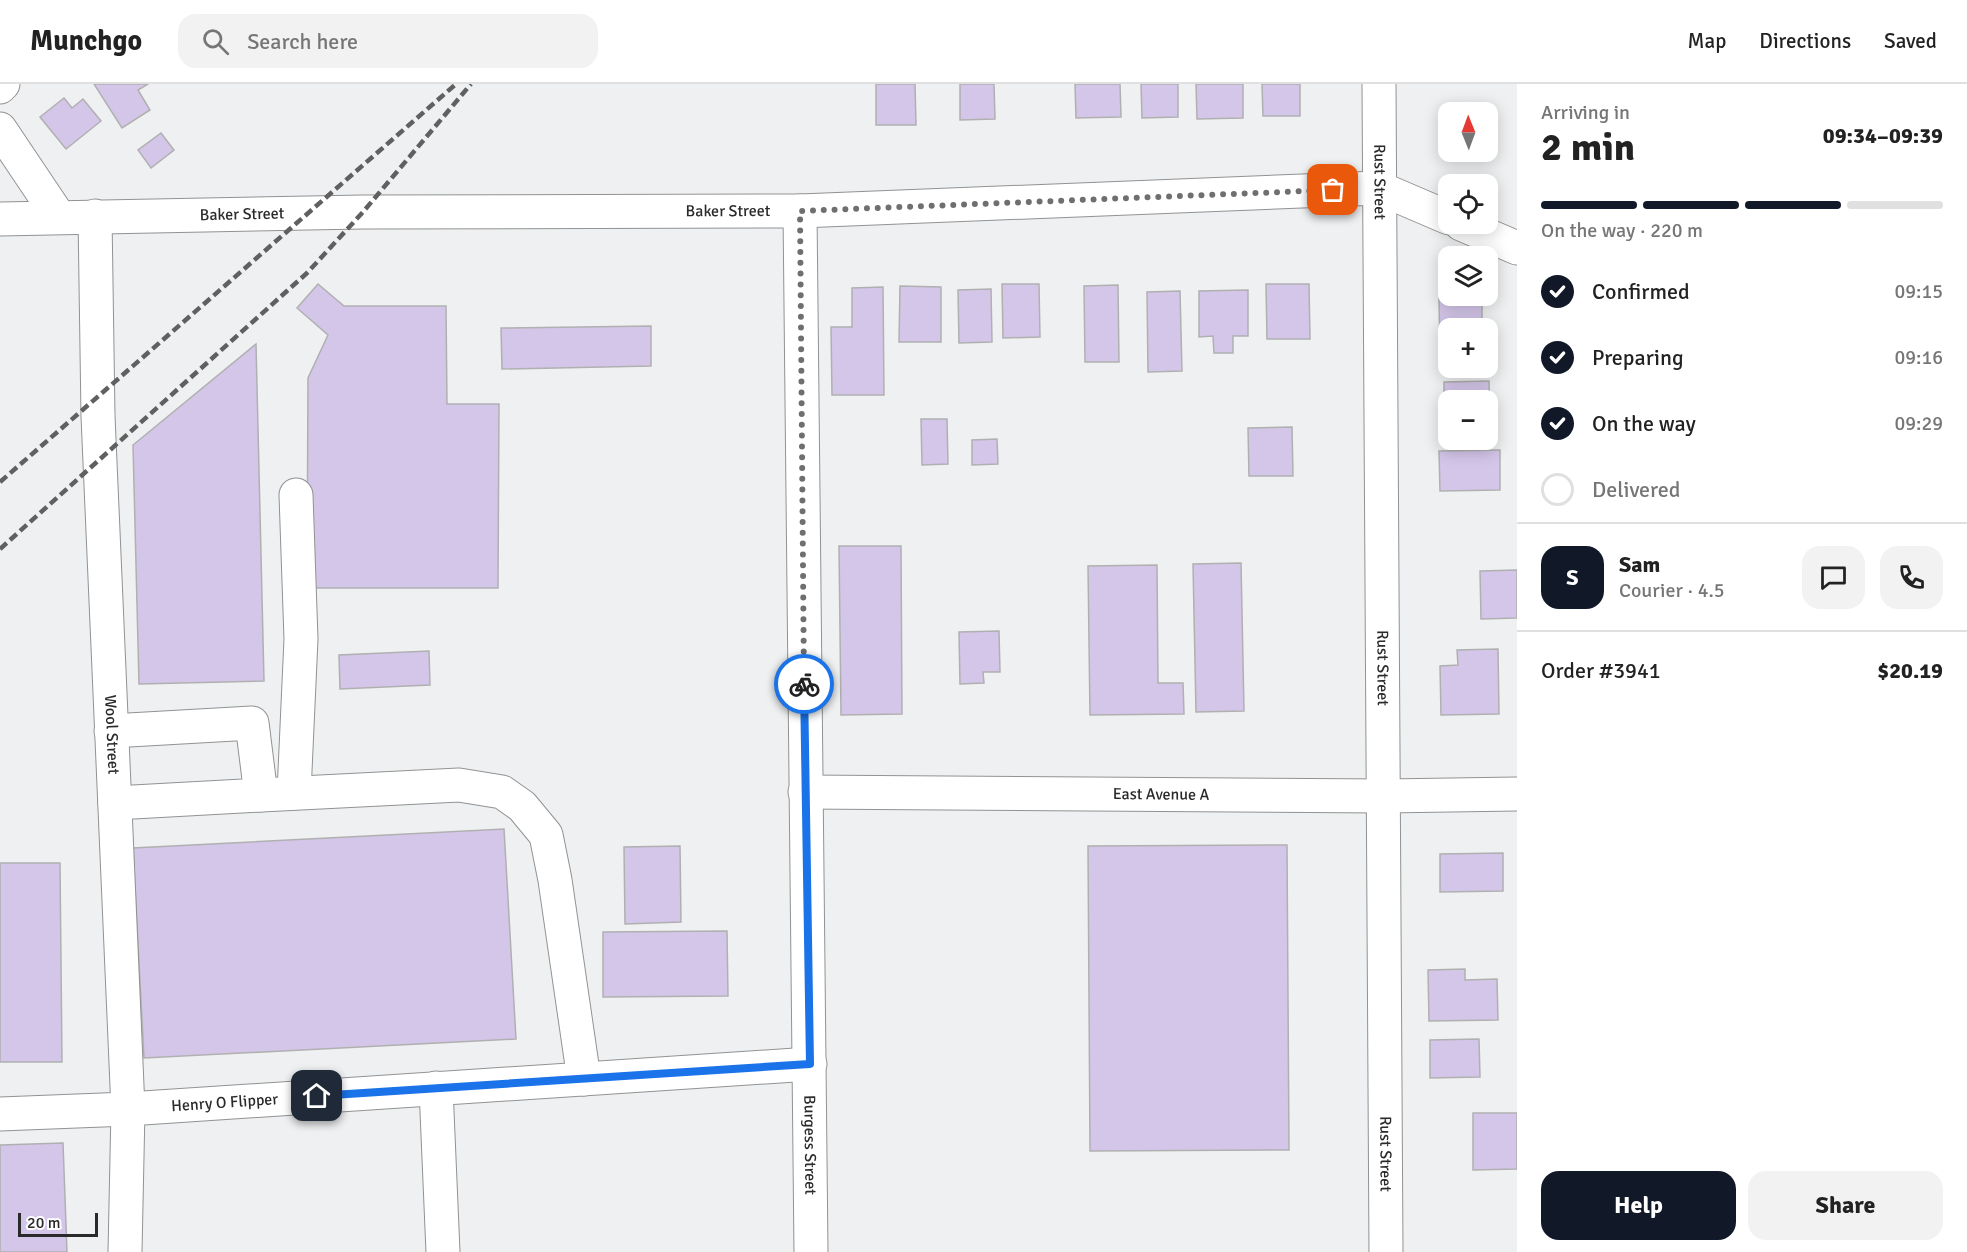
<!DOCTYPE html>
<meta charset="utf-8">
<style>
:root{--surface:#fff;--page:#f2f2f2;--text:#222;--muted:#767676;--line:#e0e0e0;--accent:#111827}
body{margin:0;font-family:Signika,sans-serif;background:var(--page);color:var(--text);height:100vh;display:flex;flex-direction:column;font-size:22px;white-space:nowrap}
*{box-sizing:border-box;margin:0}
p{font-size:20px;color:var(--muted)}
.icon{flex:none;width:33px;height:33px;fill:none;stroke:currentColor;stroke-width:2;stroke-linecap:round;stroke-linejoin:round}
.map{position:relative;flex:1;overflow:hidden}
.drawer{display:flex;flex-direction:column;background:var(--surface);width:450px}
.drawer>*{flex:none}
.needle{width:39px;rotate:359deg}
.buttons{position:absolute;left:1438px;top:18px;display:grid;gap:12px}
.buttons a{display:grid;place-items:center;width:60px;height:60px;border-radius:12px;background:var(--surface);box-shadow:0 3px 15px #0003;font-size:30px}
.scale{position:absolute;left:18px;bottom:15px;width:80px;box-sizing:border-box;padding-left:6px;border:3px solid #2a2a2b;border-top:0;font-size:16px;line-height:21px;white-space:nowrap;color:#2a2a2b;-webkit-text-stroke:4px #fdfdfe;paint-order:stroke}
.pin{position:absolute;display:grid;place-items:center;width:51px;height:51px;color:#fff;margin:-26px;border-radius:12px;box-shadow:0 3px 9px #0006}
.courier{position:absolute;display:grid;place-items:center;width:60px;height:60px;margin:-30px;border:4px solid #1a73e8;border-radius:50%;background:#fff;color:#222;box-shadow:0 2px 8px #0007}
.summary em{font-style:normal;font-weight:700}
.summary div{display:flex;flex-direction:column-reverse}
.summary{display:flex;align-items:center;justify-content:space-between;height:102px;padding:0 24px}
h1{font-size:39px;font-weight:700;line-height:45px}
.bar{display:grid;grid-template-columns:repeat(4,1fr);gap:9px 6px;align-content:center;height:72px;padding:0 24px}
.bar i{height:8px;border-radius:4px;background:var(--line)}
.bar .current{background:var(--accent)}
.bar p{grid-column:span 4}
.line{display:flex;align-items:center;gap:15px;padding:0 24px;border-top:2px solid var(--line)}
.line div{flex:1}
.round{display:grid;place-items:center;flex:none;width:63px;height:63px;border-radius:18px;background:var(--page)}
ol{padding:0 24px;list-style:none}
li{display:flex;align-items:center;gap:18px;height:66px}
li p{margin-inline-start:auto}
li .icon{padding:6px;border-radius:50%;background:var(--accent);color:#fff;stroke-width:4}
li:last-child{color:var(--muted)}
li i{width:33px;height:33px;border:3px solid var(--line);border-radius:50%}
.primary-button{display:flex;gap:12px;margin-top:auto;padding:12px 24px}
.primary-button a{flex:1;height:69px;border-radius:18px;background:var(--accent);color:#fff;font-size:24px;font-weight:700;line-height:69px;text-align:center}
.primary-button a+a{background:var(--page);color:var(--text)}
header{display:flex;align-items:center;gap:36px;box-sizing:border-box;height:84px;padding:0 30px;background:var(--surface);border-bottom:2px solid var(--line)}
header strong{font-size:28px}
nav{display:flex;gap:33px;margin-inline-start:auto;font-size:21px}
.search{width:420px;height:54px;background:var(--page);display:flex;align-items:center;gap:15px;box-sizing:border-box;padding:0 21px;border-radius:18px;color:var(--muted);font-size:22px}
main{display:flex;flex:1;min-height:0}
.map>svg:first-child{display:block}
.building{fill:#d4c6e9;stroke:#b0b0b1;stroke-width:1.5}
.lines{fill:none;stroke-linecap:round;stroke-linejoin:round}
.minor-casing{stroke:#919293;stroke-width:35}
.minor{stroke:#fff;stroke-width:33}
.rail{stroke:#606061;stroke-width:4.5;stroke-dasharray:9 4.5;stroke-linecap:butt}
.done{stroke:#6f6f70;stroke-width:6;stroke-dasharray:0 10.8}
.route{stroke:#1a73e8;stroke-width:8}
.labels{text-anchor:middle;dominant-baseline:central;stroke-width:6;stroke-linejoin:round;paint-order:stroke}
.street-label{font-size:16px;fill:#2a2a2b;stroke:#fdfdfe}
</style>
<header>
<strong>Munchgo</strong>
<div class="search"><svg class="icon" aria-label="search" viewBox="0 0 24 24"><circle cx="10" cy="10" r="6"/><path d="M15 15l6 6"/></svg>Search here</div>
<nav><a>Map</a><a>Directions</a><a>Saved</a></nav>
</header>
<main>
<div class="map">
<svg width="1517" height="1168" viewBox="0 0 1517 1168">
<rect width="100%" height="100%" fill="#eff0f1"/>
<!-- building -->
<g class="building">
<path d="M94,0H148L138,6L150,26L122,44Z"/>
<path d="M876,0H915L916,41H876Z"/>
<path d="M960,0H994L995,35L960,36Z"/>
<path d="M1075,0H1120L1121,33L1076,34Z"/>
<path d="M1141,0H1178V33L1142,34Z"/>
<path d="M1196,0H1243V34L1197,35Z"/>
<path d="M1262,0H1300V32H1263Z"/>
<path d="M64,14L72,24L83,15L101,37L66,65L40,33Z"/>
<path d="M161,49L174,66L151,84L138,66Z"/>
<path d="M318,200L344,222H446L447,320H499L498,504H307L308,294L328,251L297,224Z"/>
<path d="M1002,200H1039L1040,253L1003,254Z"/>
<path d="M1266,200H1309L1310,255H1267Z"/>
<path d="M1118,201L1119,278H1085L1084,202Z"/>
<path d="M900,202L941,203V258H899Z"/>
<path d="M883,203L884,311H832L831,243H852V204Z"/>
<path d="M991,205L992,258L959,259L958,206Z"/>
<path d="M1248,206V252H1233V269H1214L1213,252L1199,253V207Z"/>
<path d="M1180,207L1182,287L1148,288L1147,208Z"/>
<path d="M1482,214V244H1449V272H1440L1439,215Z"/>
<path d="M651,242V282L502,285L501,244Z"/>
<path d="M256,260L264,597L139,600L133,361Z"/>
<path d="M1489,297L1490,350H1488V316H1449V350L1444,351V298Z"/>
<path d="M921,335H947L948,380L922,381Z"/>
<path d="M1292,343L1293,392H1249L1248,344Z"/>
<path d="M997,355L998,380L972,381V356Z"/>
<path d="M1500,366V406L1440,407L1439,367Z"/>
<path d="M839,462H901L902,630L841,631Z"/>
<path d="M1241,479L1244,627L1196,628L1193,480Z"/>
<path d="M1157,481L1158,599H1183L1184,630L1090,631L1088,482Z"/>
<path d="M1517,486V534L1481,535L1480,487Z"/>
<path d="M999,547L1000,588H983L984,599L960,600L959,548Z"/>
<path d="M1498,565L1499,630L1441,631L1440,582L1458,581L1457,566Z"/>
<path d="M429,567L430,601L340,605L339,571Z"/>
<path d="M504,745L516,955L144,974L133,764Z"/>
<path d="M1287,761L1289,1066L1090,1067L1088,762Z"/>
<path d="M680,762L681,838L625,840L624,763Z"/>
<path d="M1503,769V807L1440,808V770Z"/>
<path d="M0,779H60L62,978H0Z"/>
<path d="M727,847L728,912L603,913V848Z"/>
<path d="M1465,885V896L1497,895L1498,936L1429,937L1428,886Z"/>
<path d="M1479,955L1480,993L1430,994V956Z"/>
<path d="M1473,1029H1517V1085L1473,1086Z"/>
<path d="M63,1059L67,1168H0V1061Z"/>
</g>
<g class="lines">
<!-- minor casing -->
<g class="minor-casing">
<g id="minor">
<path id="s1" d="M1379,0L1386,1168"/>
<path d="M0,3L3,0"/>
<path d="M0,45L59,133"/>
<path id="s2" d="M800,127L811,1168"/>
<path id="s3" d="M95,132L98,332L128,1025L125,1168"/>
<path id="s4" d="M0,135L363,128L800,127L1379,104L1449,134"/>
<path d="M1461,140L1517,164"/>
<path d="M111,647L252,639L261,711L115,719"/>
<path id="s5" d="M805,708L1385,712L1517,710"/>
<path d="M294,709L301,555L296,411"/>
<path d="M261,711L459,701L502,708L522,722L546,751L555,796L584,995"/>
<path d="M436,1004L443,1168"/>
<path id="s6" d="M0,1030L128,1025L810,980"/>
</g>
</g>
<!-- minor -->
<use href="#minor" class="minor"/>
<!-- rail -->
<g class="rail">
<path d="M0,398L456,0"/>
<path d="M0,465L307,189L363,128L471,0"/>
</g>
</g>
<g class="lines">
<!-- done -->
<path class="done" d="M804,600L800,127L1333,106"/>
<!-- route -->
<path class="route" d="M317,1012L810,980L804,600"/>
</g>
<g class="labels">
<!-- street labels -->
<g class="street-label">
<text stroke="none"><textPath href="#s1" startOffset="98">Rust Street</textPath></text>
<text stroke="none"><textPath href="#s4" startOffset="728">Baker Street</textPath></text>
<text stroke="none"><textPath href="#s4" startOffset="242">Baker Street</textPath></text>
<text stroke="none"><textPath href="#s1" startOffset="584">Rust Street</textPath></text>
<text stroke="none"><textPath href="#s3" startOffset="519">Wool Street</textPath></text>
<text stroke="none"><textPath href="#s5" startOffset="356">East Avenue A</textPath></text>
<text stroke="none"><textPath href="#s6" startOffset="225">Henry O Flipper</textPath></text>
<text stroke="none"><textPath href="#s2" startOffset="934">Burgess Street</textPath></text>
<text stroke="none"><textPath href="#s1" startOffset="1070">Rust Street</textPath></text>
</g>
</g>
</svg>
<div class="buttons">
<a><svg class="needle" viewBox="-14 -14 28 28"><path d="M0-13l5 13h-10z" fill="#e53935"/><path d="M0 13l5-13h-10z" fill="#767676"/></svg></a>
<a><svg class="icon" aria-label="locate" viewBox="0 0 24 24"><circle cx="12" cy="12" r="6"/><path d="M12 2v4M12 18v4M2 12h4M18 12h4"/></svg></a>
<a><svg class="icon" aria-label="layers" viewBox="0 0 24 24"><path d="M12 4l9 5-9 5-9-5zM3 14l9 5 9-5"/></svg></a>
<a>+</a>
<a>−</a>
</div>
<div class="scale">20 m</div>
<div class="pin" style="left:1333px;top:106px;background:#ea580c"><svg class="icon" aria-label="bag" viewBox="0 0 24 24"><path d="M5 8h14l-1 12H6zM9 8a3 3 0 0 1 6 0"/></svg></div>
<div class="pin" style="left:317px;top:1012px;background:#1f2937"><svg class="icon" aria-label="home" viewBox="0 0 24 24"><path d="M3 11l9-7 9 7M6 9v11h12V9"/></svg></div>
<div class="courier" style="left:804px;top:600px"><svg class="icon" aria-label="bike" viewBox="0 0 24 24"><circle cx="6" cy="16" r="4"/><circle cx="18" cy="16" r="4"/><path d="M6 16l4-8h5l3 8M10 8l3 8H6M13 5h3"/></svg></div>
</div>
<section class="drawer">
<div class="summary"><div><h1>2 min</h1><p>Arriving in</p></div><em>09:34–09:39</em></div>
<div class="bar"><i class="current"></i><i class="current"></i><i class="current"></i><i></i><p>On the way · 220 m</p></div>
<ol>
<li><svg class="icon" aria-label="check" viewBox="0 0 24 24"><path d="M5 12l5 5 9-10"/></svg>Confirmed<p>09:15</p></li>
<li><svg class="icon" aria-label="check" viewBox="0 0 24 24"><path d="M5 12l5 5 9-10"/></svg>Preparing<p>09:16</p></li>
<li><svg class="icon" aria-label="check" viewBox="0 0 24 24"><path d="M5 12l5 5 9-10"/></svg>On the way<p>09:29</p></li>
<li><i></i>Delivered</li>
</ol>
<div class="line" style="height:108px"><b class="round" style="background:var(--accent);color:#fff">S</b><div><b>Sam</b><p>Courier · 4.5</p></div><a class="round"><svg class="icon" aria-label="chat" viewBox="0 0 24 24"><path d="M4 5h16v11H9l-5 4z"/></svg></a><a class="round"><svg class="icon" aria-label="phone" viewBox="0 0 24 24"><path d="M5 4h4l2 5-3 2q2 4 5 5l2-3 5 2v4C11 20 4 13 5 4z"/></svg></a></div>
<div class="line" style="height:78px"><div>Order #3941</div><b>$20.19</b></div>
<div class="primary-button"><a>Help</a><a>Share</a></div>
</section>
</main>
